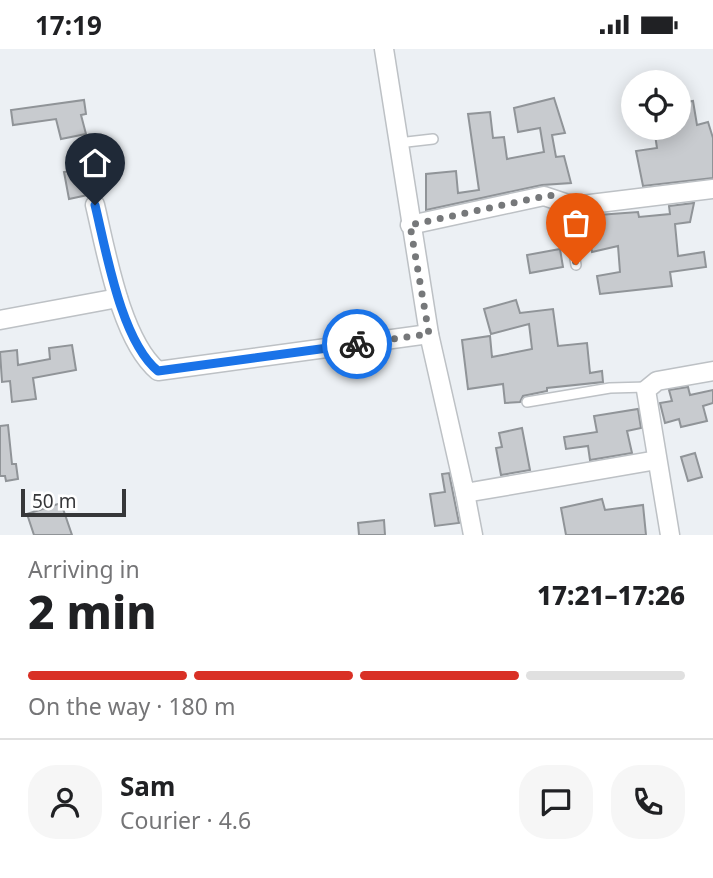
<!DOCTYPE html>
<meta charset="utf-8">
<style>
:root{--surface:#fff;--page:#f6f6f6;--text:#202124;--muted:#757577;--line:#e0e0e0;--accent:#d93025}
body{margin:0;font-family:"Noto Sans",sans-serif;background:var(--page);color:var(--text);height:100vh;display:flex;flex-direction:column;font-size:26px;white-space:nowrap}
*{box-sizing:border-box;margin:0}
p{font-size:23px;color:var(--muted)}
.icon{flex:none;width:38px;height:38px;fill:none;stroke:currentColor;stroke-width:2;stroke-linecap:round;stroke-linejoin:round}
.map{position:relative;height:486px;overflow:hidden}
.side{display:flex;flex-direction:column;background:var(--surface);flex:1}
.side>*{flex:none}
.buttons{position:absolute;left:621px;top:21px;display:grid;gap:14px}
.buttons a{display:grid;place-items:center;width:70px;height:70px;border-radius:50%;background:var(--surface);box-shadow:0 4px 18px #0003;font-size:35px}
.scale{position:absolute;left:21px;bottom:18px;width:105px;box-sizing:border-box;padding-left:7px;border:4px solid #363739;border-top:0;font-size:19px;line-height:24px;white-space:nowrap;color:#363739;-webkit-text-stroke:5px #fff;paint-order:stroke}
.pin{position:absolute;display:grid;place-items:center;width:60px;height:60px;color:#fff;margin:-72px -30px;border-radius:50% 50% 50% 0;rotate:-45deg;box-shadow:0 0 7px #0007}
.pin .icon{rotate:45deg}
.courier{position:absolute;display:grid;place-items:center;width:70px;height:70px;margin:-35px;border:5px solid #1a73e8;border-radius:50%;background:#fff;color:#222;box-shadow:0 2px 9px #0007}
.head em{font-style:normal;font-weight:800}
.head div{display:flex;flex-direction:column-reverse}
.head{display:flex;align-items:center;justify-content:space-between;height:119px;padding:0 28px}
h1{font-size:46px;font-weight:800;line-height:52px}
.bar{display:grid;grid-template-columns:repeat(4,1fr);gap:10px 7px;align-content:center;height:84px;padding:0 28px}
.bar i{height:9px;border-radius:5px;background:var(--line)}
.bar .active{background:var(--accent)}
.bar p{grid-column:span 4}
.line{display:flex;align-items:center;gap:18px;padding:0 28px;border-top:2px solid var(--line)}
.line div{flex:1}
.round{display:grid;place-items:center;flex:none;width:74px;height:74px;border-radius:28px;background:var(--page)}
.status{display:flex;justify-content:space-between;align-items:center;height:49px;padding:0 35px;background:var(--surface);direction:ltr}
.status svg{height:19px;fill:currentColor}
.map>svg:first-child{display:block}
.building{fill:#c8cbcf;stroke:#909498;stroke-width:2}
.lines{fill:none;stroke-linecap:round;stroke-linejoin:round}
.lane-casing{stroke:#bdc1c5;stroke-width:12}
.street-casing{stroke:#bdc1c5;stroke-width:21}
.lane{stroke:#fff;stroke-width:9}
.street{stroke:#fff;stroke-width:18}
.done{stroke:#76787a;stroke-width:7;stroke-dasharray:0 12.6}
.route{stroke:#1a73e8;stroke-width:9}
</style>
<div class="status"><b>17:19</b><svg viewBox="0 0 49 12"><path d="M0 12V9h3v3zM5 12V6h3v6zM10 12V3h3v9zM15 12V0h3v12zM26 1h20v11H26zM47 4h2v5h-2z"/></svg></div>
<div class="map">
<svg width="713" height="486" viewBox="0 0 713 486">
<rect width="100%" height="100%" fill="#ecf0f4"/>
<!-- building -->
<g class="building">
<path d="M554,49L565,84L552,86L556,108L564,107L571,134L542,136L426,161V125L456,122L458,144L479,141L468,65L490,63L493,89L504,88L507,110L544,103L540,79L518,83L514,59Z"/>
<path d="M84,51L86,65L81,66L86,85L61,90L56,70L13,76L11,61Z"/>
<path d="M693,52L697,76L708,73L713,89V129L643,137L636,102L657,99L654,79H681L679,54Z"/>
<path d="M91,118L97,144L69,150L64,123Z"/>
<path d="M694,154L690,173L675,175L678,207L704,203L706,218L670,223L672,237L600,245L597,227L620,223L618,197L592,203L585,167L638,163L639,168L670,165L669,157Z"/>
<path d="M560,200L563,218L530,224L527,206Z"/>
<path d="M516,251L520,264L553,260L558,297L587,294L590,324L602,322L603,333L547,339V342L523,347L520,353L505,354L503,335L468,340L462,291L490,287L492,308L532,300L529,275L491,285L484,260Z"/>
<path d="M72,296L76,321L33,329L36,350L12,353L10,332L2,333L0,303L17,301L18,316L50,310L49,299Z"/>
<path d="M688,338L690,346L713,341V354L703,357L707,372L681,378L679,370L665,374L660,354L672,352L669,341Z"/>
<path d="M638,360L641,379L627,382L632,404L590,411L588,397L566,400L564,388L597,383L594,367Z"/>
<path d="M8,376L12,415H16L18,430L6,432L5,427H0V377Z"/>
<path d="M522,379L530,421L501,426L496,399L502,398L499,384Z"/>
<path d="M695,404L702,428L688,432L681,408Z"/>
<path d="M449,424L459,474L435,477L430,445L445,443L442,425Z"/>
<path d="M602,450L605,461L643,456L646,486H566L561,459Z"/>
<path d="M61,454L72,486H34L27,465Z"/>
<path d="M384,471L385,486H359L358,474Z"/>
</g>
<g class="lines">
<!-- lane casing -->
<g class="lane-casing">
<g id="lane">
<path d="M398,94L433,90"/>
<path d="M566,155L576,216"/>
<path d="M527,353L610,339L647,338"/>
</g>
</g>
<!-- street casing -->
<g class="street-casing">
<g id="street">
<path d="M384,0L429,285L465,444L657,411"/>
<path d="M95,156C106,202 121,291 158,322L429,285"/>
<path d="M410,176L544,147L574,157L713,140"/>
<path d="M0,271L118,249"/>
<path d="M465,444L473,486"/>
<path d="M670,486L646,341L657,332L713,322"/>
</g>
</g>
<!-- lane -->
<use href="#lane" class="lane"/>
<!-- street -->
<use href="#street" class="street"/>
</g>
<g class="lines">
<!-- done -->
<path class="done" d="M357,295L429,285L410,176L550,146L566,155L576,216"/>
<!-- route -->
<path class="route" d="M95,156C106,201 121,292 158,322L357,295"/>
</g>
</svg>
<div class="buttons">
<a><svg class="icon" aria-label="locate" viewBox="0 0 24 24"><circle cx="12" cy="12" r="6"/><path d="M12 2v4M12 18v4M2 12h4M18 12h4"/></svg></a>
</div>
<div class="scale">50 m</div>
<div class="pin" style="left:576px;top:216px;background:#ea580c"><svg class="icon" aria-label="bag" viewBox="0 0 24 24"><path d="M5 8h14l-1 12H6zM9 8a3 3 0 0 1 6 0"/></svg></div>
<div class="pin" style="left:95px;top:156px;background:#1f2937"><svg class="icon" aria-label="home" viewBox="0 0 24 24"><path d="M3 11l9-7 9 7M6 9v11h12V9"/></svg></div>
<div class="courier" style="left:357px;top:295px"><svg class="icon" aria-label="bike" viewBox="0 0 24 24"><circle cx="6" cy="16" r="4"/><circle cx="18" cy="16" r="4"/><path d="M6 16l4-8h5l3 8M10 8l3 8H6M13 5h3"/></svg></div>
</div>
<section class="side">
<div class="head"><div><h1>2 min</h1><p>Arriving in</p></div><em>17:21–17:26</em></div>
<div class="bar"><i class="active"></i><i class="active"></i><i class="active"></i><i></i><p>On the way · 180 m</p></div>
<div class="line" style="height:126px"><a class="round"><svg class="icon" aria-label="person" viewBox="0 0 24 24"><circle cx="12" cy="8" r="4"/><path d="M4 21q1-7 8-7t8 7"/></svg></a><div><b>Sam</b><p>Courier · 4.6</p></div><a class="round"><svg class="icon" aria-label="chat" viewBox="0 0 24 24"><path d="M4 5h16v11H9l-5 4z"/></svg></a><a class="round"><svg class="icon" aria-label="phone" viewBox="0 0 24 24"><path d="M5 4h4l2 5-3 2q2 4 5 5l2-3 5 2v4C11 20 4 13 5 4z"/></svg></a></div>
</section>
